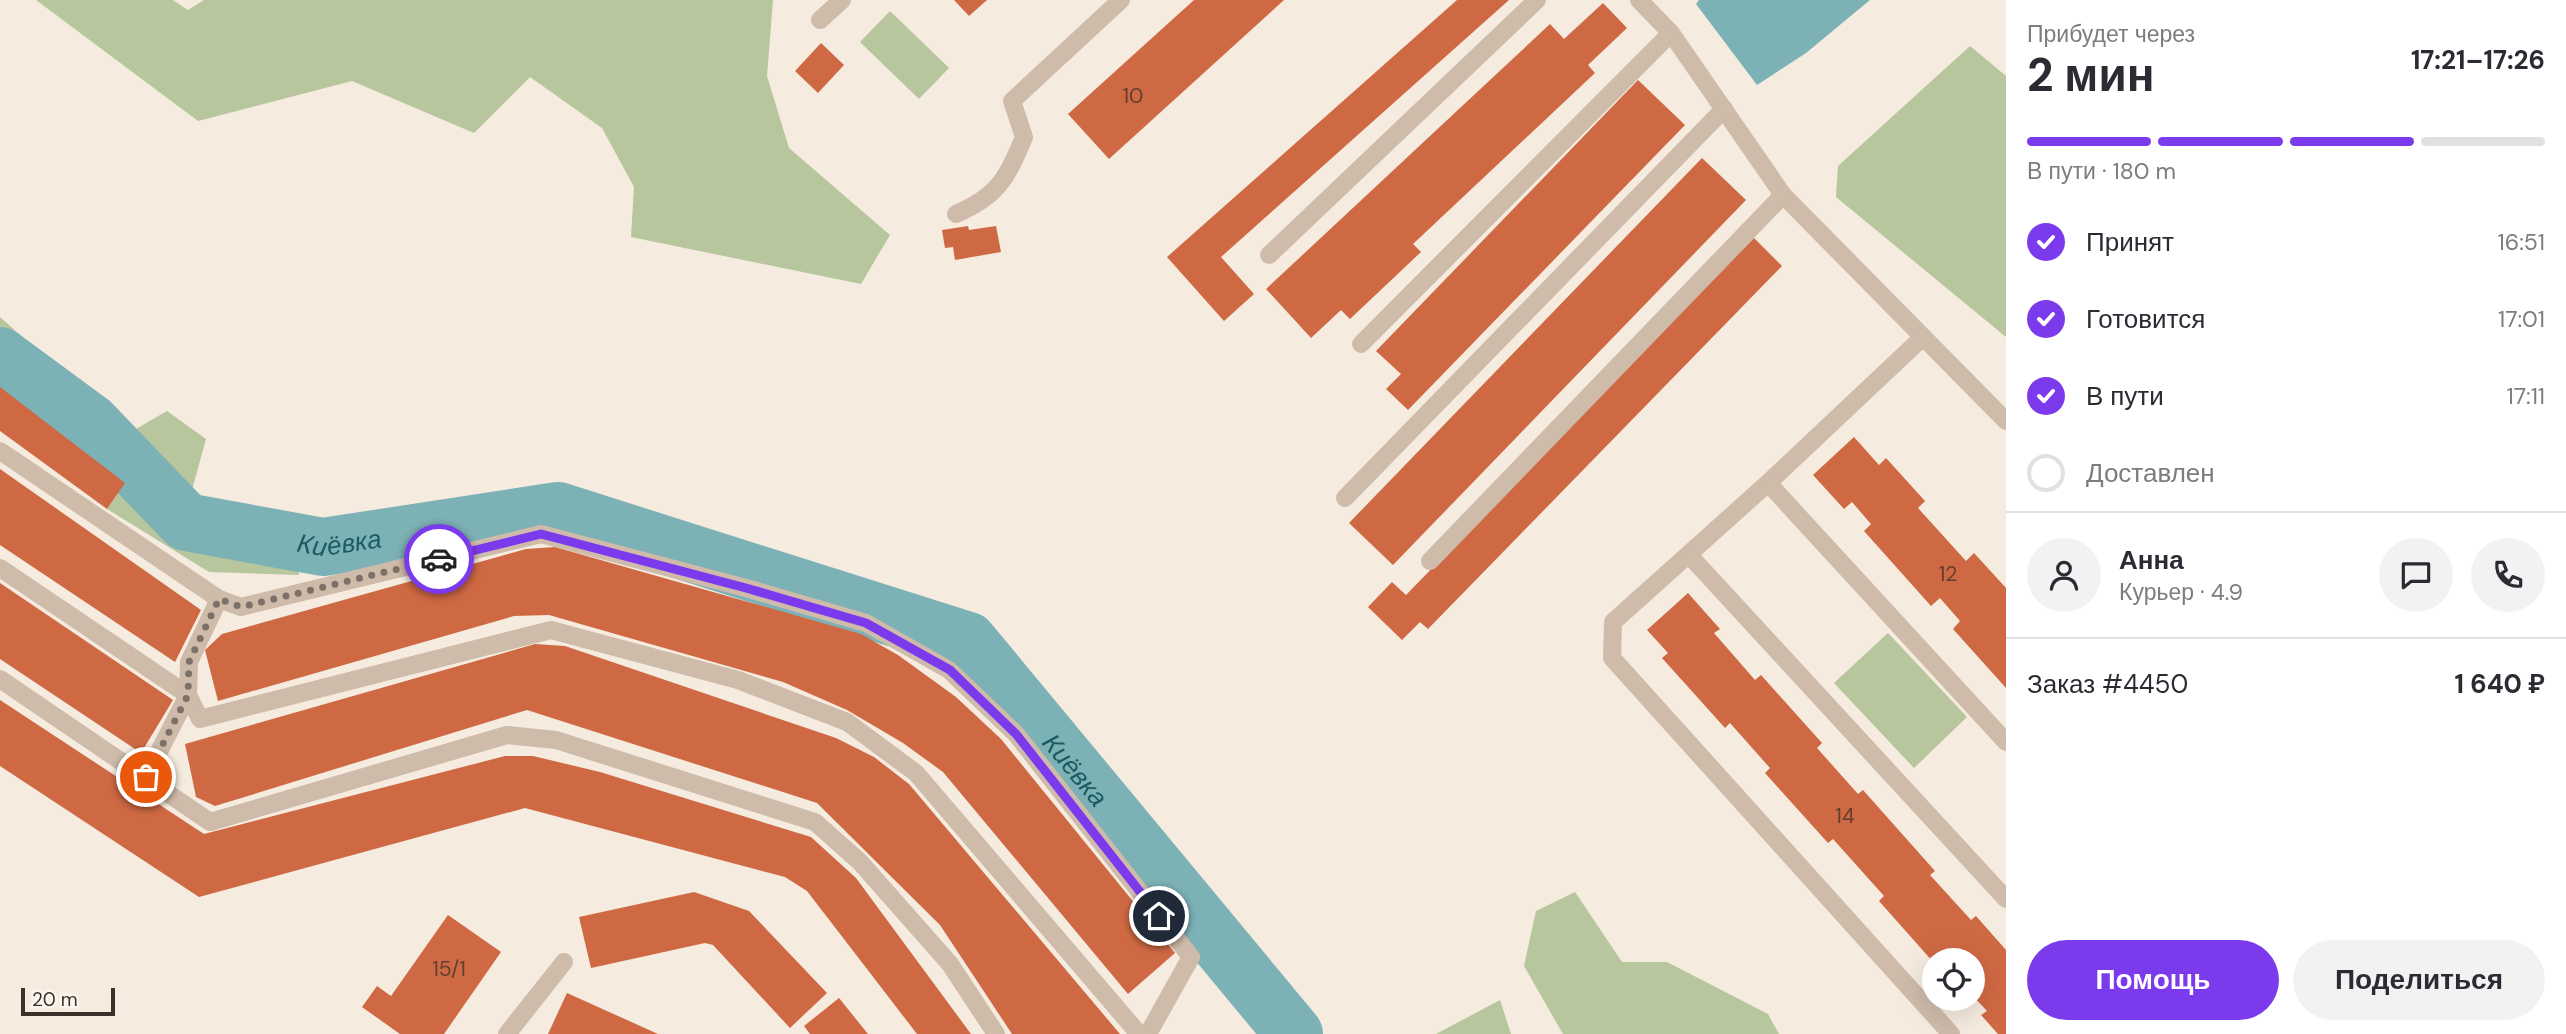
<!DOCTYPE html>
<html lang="ru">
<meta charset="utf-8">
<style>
:root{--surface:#fff;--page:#f2f2f3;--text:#2b2b33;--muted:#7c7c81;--line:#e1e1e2;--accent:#7c3aed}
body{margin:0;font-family:"DM Sans",sans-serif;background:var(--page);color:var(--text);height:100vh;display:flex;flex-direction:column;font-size:26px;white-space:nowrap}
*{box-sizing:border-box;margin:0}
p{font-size:23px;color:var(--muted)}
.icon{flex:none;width:38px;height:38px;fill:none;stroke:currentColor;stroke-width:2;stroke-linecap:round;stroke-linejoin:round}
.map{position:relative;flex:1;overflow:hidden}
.side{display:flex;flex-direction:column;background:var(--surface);width:560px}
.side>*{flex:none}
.tools{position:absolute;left:1922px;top:948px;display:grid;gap:14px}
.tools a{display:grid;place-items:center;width:63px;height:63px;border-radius:50%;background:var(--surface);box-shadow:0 7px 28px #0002;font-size:35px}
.scale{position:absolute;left:21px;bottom:18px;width:94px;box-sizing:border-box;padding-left:7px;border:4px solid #3b302a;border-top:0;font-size:19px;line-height:24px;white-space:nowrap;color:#3b302a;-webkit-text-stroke:5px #fcf5ed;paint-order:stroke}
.pin{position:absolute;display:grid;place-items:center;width:60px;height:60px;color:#fff;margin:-30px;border:4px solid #fff;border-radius:50%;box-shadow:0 2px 7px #0007}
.courier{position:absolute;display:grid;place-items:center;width:70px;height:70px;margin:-35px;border:5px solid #7c3aed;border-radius:50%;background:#fff;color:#222;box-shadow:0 2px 9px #0007}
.headline em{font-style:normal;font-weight:700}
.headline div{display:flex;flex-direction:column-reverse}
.headline{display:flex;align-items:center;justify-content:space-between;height:119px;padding:0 21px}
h1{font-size:46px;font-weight:700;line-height:52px}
.bar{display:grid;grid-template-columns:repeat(4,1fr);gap:10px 7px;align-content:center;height:84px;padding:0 21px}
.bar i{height:9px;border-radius:5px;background:var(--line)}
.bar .active{background:var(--accent)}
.bar p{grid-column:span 4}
.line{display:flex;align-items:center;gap:18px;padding:0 21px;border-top:2px solid var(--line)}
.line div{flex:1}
.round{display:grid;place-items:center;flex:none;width:74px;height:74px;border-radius:37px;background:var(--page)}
ol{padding:0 21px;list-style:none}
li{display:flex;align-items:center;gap:21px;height:77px}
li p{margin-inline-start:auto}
li .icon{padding:7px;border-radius:50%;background:var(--accent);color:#fff;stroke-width:4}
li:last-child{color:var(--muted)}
li i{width:38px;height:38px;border:4px solid var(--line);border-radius:50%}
.button{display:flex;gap:14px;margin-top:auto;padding:14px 21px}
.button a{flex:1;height:80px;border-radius:42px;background:var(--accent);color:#fff;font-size:28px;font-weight:700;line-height:80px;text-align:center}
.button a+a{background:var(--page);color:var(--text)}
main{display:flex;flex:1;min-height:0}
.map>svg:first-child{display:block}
.green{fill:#b7c69d}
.water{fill:#7cb1b5}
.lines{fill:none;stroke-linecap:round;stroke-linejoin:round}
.river{stroke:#7cb1b5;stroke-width:58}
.building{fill:#cf6943}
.minor{stroke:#cfbbaa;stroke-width:18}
.done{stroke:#7c7169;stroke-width:7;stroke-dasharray:0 12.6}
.route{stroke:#7c3aed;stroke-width:9}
.labels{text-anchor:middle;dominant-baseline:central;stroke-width:7;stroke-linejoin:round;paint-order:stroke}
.number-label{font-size:21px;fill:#603e30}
.water-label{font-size:26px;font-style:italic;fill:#1b5b61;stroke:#fcf5ed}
</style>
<main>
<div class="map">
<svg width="2006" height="1034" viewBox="0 0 2006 1034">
<rect width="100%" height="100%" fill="#f5ebdf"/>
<!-- green -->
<g class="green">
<path d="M36,0H173L188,10L204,0H773L767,76L789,148L890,235L861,284L631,237L634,187L602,128L530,77L474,133L352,81L198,121Z"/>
<path d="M890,11L949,68L919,99L860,42Z"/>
<path d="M1970,46L2006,76V337L1836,197L1838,166Z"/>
<path d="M0,317L129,433L167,411L206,439L190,497L290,522L299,575L209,572L107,509L125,483L0,387Z"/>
<path d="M1888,633L1967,717L1914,768L1834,683Z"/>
<path d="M1575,892L1622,962H1667L1768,1014L1779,1034H1563L1524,966L1536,911Z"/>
<path d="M1500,1000L1511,1034H1436Z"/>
</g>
<!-- water -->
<path class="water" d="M1699,0H1870L1806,53L1757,85L1696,4Z"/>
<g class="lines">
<!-- river -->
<path class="river" id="s1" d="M0,356L91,423L186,522L323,547L558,511L968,641L1294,1034"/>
</g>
<!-- building -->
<g class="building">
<path d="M954,0H987L969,16Z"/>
<path d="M1194,0H1284L1109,159L1068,114Z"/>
<path d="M1457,0H1509L1221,257L1254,294L1224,321L1167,257Z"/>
<path d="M1603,3L1627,28L1588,65L1595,73L1413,244L1421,252L1350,319L1341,310L1311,338L1266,289L1550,24L1564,39Z"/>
<path d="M821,43L844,65L818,93L795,71Z"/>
<path d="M1638,80L1685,125L1408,410L1386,389L1401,374L1376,351Z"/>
<path d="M1702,158L1746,200L1393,565L1349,523Z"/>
<path d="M968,226L969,230L996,226L1001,252L955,260L953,247L945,248L942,230Z"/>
<path d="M1754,238L1782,266L1428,629L1420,622L1402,640L1368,607L1392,582L1406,595Z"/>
<path d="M0,387L125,483L107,509L0,431Z"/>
<path d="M1854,437L1879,465L1886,458L1925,501L1918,508L1966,561L1974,553L2006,588V688L1953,629L1960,621L1940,598L1931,606L1864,531L1871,524L1852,502L1844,509L1813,475Z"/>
<path d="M0,469L201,610L175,662L0,545Z"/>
<path d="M555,547L861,634L898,655L956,697L1001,739L1175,953L1128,994L943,772L903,743L847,710L783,682L549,615L514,616L218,701L205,650L222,634L526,549Z"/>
<path d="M0,583L173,700L141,753L0,659Z"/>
<path d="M1688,593L1720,629L1714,633L1755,680L1761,675L1822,743L1817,748L1858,794L1863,790L1935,871L1930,875L1971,920L1976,916L2006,950V1034H1998L1981,1015L1987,1011L1972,995V961L1934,963L1879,901L1884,896L1833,839L1828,843L1765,773L1770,768L1730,723L1725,728L1662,658L1668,653L1647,630Z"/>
<path d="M535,644L565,646L836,738L874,757L909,784L1120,1034H1012L940,925L817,803L527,710L215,806L196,797L185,744Z"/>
<path d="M0,700L204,834L505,756H533L600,772L811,837L856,878L971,1034H917L807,891L785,877L525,808L199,897L0,766Z"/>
<path d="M694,892L749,911L827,993L790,1028L713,945L705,943L591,968L579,917Z"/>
<path d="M448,915L501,952L444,1034H400L362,1007L377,986L391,996Z"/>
<path d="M567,993L658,1034H548Z"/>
<path d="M839,998L868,1034H810L804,1026Z"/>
</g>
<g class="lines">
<!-- minor -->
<g class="minor">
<path d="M1639,0L1671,33L1783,195L2006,421"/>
<path d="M820,20L842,0"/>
<path d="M956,214C998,196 1007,178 1024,137L1012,101L1121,0"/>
<path d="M1269,255L1537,0"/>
<path d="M1923,337L1768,483L1613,622L1612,658L1951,1034"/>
<path d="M1361,344L1671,33"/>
<path d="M0,451L219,599L241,607L541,534L746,588L866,623L949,670L1016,734L1191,957L1148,1034"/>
<path d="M1768,483L2006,742"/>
<path d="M1345,498L1724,109"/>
<path d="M1689,555L2006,899"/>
<path d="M1430,561L1783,195"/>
<path d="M0,568L188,695L200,719L551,630L738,680L847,722L916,773L1139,1034"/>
<path d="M0,679L210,822L507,735L556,740L815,822L860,862L950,964L996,1034"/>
<path d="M146,777L188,695L189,662L219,599"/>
<path d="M507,1034L564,962"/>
</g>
</g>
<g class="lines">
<!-- done -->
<path class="done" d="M146,777L188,695L189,662L219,599L241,607L439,559"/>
<!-- route -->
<path class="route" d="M439,559L541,534L746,588L866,623L950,670L1016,734L1159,916"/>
</g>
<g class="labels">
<!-- number labels -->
<g class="number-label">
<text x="1133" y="96">10</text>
<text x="1948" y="574">12</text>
<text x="1845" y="816">14</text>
<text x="449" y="969">15/1</text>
</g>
<!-- water labels -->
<g class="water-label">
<text stroke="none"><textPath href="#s1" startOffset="406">Киёвка</textPath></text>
<text stroke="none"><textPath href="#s1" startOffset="1225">Киёвка</textPath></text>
</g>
</g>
</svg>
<div class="tools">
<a><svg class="icon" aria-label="locate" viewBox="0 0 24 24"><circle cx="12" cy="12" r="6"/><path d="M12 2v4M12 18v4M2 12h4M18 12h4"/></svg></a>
</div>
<div class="scale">20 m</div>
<div class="pin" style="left:146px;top:777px;background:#ea580c"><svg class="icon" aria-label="bag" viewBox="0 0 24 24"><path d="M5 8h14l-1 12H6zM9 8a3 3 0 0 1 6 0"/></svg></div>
<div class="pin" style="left:1159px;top:916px;background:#1f2937"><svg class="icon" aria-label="home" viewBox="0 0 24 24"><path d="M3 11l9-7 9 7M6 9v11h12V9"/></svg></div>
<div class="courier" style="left:439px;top:559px"><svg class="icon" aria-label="car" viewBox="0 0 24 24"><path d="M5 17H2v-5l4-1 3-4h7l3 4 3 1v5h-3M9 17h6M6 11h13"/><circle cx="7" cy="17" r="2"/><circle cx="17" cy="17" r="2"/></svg></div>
</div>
<section class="side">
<div class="headline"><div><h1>2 мин</h1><p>Прибудет через</p></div><em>17:21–17:26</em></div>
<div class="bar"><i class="active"></i><i class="active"></i><i class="active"></i><i></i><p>В пути · 180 m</p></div>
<ol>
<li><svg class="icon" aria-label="check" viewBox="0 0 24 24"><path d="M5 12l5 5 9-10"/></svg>Принят<p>16:51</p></li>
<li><svg class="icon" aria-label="check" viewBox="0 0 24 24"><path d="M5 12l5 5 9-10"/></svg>Готовится<p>17:01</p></li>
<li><svg class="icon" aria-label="check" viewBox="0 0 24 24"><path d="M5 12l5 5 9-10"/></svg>В пути<p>17:11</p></li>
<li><i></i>Доставлен</li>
</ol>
<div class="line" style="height:126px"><a class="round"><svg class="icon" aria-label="person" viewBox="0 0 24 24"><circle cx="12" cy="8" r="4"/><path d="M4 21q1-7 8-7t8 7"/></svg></a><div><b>Анна</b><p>Курьер · 4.9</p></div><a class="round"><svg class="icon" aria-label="chat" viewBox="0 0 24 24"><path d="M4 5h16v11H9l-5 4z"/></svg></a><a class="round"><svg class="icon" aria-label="phone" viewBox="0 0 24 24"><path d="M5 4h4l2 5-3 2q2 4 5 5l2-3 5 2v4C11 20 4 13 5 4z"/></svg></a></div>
<div class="line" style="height:91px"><div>Заказ #4450</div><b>1 640 ₽</b></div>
<div class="button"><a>Помощь</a><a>Поделиться</a></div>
</section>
</main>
